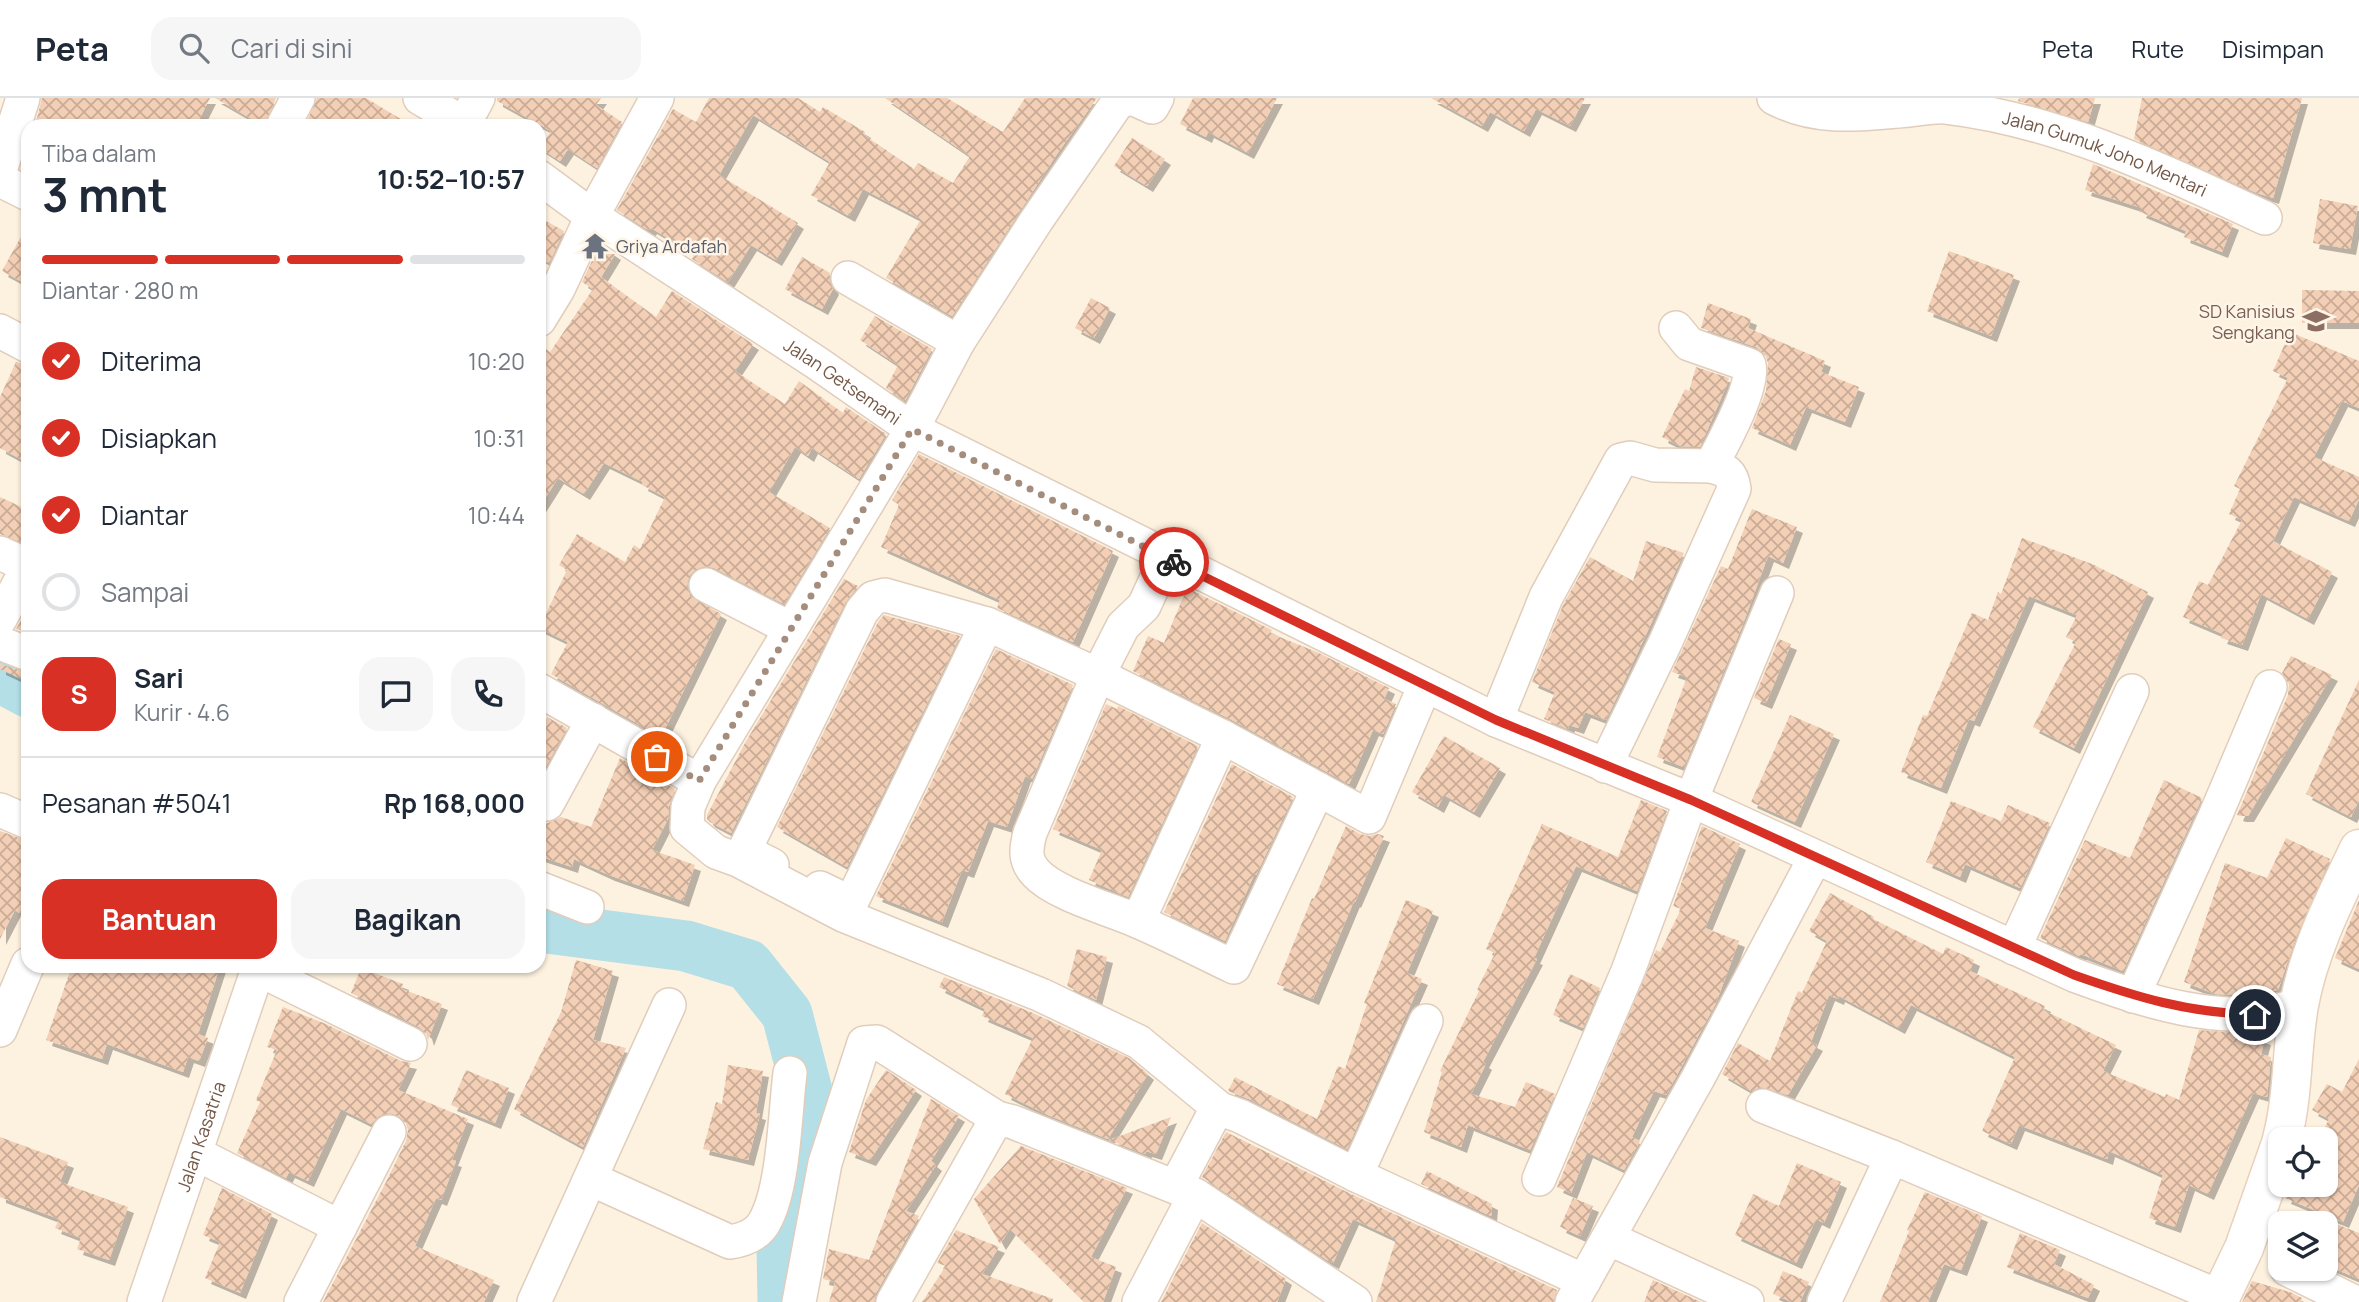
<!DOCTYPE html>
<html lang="id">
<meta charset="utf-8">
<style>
:root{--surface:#fff;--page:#f6f6f7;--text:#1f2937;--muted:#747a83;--line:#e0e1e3;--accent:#d93025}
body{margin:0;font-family:Manrope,sans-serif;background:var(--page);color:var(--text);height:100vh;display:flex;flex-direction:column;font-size:26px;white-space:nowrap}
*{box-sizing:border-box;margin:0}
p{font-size:23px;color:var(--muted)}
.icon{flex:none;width:38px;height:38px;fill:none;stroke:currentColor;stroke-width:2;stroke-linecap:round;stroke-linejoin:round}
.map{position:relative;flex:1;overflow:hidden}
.side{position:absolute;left:21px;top:21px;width:525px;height:854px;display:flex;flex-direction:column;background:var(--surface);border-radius:21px;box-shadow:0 2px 5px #0004}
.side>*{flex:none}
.buttons{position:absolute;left:2268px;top:1029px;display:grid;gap:14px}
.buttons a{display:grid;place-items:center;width:70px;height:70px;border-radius:14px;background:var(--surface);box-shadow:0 2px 5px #0004;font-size:35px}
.pin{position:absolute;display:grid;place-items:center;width:60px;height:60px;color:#fff;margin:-30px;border:4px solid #fff;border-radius:50%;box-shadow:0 2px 7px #0007}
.courier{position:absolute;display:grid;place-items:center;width:70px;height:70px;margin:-35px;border:5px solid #d93025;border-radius:50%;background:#fff;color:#222;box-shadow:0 2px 9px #0007}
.headline em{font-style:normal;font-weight:700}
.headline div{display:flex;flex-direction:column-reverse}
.headline{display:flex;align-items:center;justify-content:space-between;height:119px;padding:0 21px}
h1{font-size:46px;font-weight:700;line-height:52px}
.bar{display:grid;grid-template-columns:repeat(4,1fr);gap:10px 7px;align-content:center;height:84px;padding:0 21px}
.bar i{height:9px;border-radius:5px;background:var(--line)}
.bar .on{background:var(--accent)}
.bar p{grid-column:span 4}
.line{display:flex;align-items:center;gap:18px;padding:0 21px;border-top:2px solid var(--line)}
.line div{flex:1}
.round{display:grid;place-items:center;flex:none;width:74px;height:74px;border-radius:21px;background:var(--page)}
ol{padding:0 21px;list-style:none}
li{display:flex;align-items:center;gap:21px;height:77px}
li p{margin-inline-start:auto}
li .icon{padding:7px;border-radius:50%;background:var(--accent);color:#fff;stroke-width:4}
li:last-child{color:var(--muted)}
li i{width:38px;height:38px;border:4px solid var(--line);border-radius:50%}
.action{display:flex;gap:14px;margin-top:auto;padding:14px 21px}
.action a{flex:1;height:80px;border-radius:21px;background:var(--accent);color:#fff;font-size:28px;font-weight:700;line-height:80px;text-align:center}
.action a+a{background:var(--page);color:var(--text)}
header{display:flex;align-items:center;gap:42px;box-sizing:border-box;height:98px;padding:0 35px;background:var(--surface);border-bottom:2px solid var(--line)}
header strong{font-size:33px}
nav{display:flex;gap:38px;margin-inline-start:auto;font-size:24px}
.search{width:490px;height:63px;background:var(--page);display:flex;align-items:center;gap:18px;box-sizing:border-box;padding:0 24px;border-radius:21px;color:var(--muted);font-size:26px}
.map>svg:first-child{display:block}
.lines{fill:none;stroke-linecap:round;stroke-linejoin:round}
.river{stroke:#b4dfe7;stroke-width:51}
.building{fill:url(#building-cross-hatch);filter:url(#shadow)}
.minor-casing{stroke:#e1cdbc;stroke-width:36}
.secondary-casing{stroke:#e8d0bb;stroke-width:41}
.minor{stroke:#fff;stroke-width:33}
.secondary{stroke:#fff;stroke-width:38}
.done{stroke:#a48d7c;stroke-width:7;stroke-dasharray:0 12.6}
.route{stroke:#d93025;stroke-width:9}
.labels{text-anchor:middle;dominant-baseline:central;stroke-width:5;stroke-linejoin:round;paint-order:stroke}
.street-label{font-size:18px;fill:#745746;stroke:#fff5e7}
.worship-label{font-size:18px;fill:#5b616d;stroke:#fff5e7;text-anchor:start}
.education-label{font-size:18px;fill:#785e54;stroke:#fff5e7;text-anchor:end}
</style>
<header>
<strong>Peta</strong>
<div class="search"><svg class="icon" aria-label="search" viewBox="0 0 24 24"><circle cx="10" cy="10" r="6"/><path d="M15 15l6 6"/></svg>Cari di sini</div>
<nav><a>Peta</a><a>Rute</a><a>Disimpan</a></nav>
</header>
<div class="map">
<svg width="2359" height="1204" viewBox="0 0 2359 1204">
<defs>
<pattern id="building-cross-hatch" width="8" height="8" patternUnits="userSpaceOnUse" patternTransform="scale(1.75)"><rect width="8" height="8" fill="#f3cfb6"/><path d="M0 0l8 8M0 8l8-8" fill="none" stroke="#c9ab96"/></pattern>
<filter id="shadow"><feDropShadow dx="6" dy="6" stdDeviation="0" flood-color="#0004"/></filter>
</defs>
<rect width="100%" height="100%" fill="#fdf2e0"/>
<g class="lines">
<!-- river -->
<g class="river">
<path d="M0,579L28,594"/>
<path d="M539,829L686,848L748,867L787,916L809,1001L782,1149L783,1204"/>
</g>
</g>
<!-- building -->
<g class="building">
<path d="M42,0H210L196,28H45L36,24Z"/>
<path d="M215,0H276L264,28Z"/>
<path d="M317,0H366L412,28H305Z"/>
<path d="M497,0H601L596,7L622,24L597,70L568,51L560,63L540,50L551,33L497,3Z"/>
<path d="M709,0H798L820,14L823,9L865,34L864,37L914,71L918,65L953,85L970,58L885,0H947L1003,34L1025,0H1097L1057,56L952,218L886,180L921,121L863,91L849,118L811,97L830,64L753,17L719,77L798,125L776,162L751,147L728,184L692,161L695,156L651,130L650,132L645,130L617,112L673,11L696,24Z"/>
<path d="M1193,0H1277L1248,55L1208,34L1206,39L1180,26Z"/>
<path d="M1431,0H1585L1570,28L1536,11L1524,33L1490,14L1482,28Z"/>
<path d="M2019,0H2095L2088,24L2018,3Z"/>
<path d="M2142,0H2302L2273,100L2257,95L2134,41Z"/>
<path d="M1132,40L1165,61L1147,88L1114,68Z"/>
<path d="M2093,66L2233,126L2222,154L2184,139L2186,133L2140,114L2142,110L2085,92Z"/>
<path d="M2320,101L2358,108L2350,151L2313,145Z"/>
<path d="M539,119L564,133L549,165L539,159Z"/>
<path d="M28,126V187L2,173Z"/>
<path d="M600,146L615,156L601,179L656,219L672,193L753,246L735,273L785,306L799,283L843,315L846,309L886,336L859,381L812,350L808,358L795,349L769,394L830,430L784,506L714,470L706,468L696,471L689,478L687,487L690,498L721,516L661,639L551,576L568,544L539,530L567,472L559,467L577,436L625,464L634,447L640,451L665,399L642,387L643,384L604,365L584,396L558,380L539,410V246L550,254L593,191L582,184Z"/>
<path d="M1949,153L2014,177L1991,238L1927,213Z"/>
<path d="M802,159L830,175L829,181L833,191L822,211L785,191Z"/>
<path d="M2302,192L2359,193V225H2302Z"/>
<path d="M1091,200L1110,210L1094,240L1075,230Z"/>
<path d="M1708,205L1751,221L1748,230L1825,263L1821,274L1859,289L1845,324L1806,309L1790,347L1752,330L1766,293L1768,265L1765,256L1756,249L1701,230Z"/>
<path d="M875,218L932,251L905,303L886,290L898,267L860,242Z"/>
<path d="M2290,234L2359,263V310L2342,303L2314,359L2359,379V401L2349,423L2294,399L2273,443L2332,474L2308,521L2261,496L2242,547L2221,540L2223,536L2183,519L2199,483L2208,487L2242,422L2229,416L2240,391L2234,388L2288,280L2273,273Z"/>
<path d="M16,264L28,267V365L0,350V299Z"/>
<path d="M1696,269L1729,280L1728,284L1700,349L1680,348L1662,339L1685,291L1689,293Z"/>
<path d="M919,356L1113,453L1073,544L997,510L1000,502L881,449L899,407L892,402Z"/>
<path d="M0,399L28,412V447L0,436Z"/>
<path d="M1752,411L1797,429L1783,465L1768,458L1743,526L1684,669L1657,659L1687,579L1672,574L1721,468L1728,471Z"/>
<path d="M2022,440L2092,466L2148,494L2074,650L2033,629L2076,544L2066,539L2077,517L2029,498L1974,623L1969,621L1941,690L1901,674L1923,617L1927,618L1972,515L1988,522L1998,494L2001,496Z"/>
<path d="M1646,443L1684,455L1606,622L1585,614L1578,630L1569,627L1568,631L1544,621L1555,594L1532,584L1563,507L1590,459L1633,483Z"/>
<path d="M844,481L858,488L845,505L731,735L710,724L707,721V717L745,645Z"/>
<path d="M1187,490L1272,532L1270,535L1319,555L1389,590L1384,601L1396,606L1383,636L1373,632L1349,686L1232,622L1133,573L1148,538L1164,545Z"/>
<path d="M28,510V535L16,531Z"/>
<path d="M884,517L960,538L847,769L777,729L878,524Z"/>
<path d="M1779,541L1791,546L1766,605L1754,600Z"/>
<path d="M996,551L1073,587L1032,681L1025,678L1007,729L988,723L968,774L962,772L942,824L876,798Z"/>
<path d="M2291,558L2332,577L2248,718H2240L2237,717L2288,597L2289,586L2282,575Z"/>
<path d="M0,566L28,575V584L0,571Z"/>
<path d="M2359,582V702L2351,719L2306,696Z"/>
<path d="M1106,606L1117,611L1118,608L1198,648L1128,799L1089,782L1102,752L1053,731Z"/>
<path d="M1790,617L1834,636L1795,724L1751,704Z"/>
<path d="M547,619L567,630L539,681V635Z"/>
<path d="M1444,638L1500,670L1474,714L1444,697L1438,709L1412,694Z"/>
<path d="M620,660L675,691L669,708L668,721L652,752L695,767L683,803L609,777L574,761L572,769L539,758V723L548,725L561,719L591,729Z"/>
<path d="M1232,666L1293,699L1256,777H1254L1225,843L1164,814Z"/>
<path d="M2164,682L2202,700L2123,873L2081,856L2079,858L2040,840L2085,742L2130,760Z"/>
<path d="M1641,702L1667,713L1637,793L1576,768L1534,860L1537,861L1483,964L1486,966L1471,996L1515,1009L1526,984L1555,996L1530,1052L1468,1027L1461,1049L1424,1034L1442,974L1440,973L1479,893L1477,892L1495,855L1486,851L1542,726L1618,759Z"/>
<path d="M1951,703L2001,723L2008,707L2050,725L2020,790L1965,766L1960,779L1926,764Z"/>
<path d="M1346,728L1360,736L1369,738L1378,736L1384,738L1355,804L1354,803L1313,901L1277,886L1312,800L1314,801Z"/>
<path d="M1702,728L1740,746L1705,830L1739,843L1716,905L1666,997L1654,993L1632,1039L1640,1043L1624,1072L1587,1054L1571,1095L1557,1089L1656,852L1660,854L1681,811L1673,808Z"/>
<path d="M0,733L28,743V799L19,815L15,812L0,841Z"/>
<path d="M2286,740L2330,761L2296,839L2278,892L2242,897L2215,896L2184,884L2225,765L2267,780Z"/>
<path d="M1830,795L1874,819L1873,821L1943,856L1946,849L1974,862L1970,873L2045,908L2043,912L2116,947L2103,973L2165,999L2166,996L2179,1002L2199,932L2241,935L2258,934L2256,938L2265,941L2261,956L2271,959L2267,999L2253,995L2208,1096L2189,1087L2175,1129L2149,1120L2163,1077L2109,1053L2107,1061L2019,1027L2011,1046L1982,1033L2015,959L1911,907L1899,930L1839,898L1838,901L1829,897L1811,944L1817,947L1788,997L1761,989L1751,993L1722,976L1738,945L1770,963L1798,893L1802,895L1827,843L1809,833Z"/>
<path d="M1406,802L1433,813L1407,875L1422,881L1347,1051L1249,1001L1228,993L1235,979L1317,1021L1338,968L1345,971L1367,906L1364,905Z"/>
<path d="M2359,802V871L2335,860Z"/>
<path d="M1077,851L1107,859L1096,902L1067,888Z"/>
<path d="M576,862L613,873L593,942L626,950L583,1049L514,1011L561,914Z"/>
<path d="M72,868H220L198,936L208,940L199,963L188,959L183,974L107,946L102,961L46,942Z"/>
<path d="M361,870L403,886L402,891L442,906L428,942L426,935L419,929L351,895Z"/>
<path d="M1570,876L1600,890L1583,930L1553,917Z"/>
<path d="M944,879L1033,915L1129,960L1148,976L1108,1041L1048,1017L1005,996L1033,940L982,918L985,911L939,889Z"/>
<path d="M283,909L326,926L401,963L411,965L398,992L468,1021L452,1062L456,1063L441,1102L436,1100L415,1148L494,1182L484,1204H323L386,1084L406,1043L408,1032L405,1023L397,1017L389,1015L379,1018L371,1026L341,1011L308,1083L289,1074L286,1080L237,1055L260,1004L256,1002L277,952L267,949Z"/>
<path d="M2359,961V1087L2343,1124L2285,1100L2290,1087H2326V1041H2319L2329,1021L2312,1012L2327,986L2342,994Z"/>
<path d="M728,967L763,973L756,1015L760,1016L748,1062L703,1051L716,1004L722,1006Z"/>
<path d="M466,972L509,990L495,1025L451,1007Z"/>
<path d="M886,972L916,992L870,1062L849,1054L866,1002Z"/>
<path d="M931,1001L959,1018L931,1063L936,1067L906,1113L919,1118L876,1195L874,1204H829L835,1184L823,1181L829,1151L869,1162Z"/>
<path d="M1171,1019L1156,1056L1146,1053L1145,1056L1109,1042Z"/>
<path d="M1226,1034L1347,1094L1557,1192L1553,1204H1376L1396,1141L1353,1121L1333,1165L1327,1162L1202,1079Z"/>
<path d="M0,1039L68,1064L60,1084L128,1109L109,1162L77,1151L81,1140L55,1130L59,1121L0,1099Z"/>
<path d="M1021,1048L1127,1090L1091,1159L1116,1169L1103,1204H1084L1010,1131L1000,1146L974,1101Z"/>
<path d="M1797,1065L1841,1084L1824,1125L1816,1121L1796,1165L1735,1137L1753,1096L1779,1108Z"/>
<path d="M1427,1073L1492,1106L1491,1118L1421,1086Z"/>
<path d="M222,1090L272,1116L240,1195L205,1180L220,1144L203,1137Z"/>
<path d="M1925,1094L1982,1118L1961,1172L1944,1166L1928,1204H1880L1909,1133L1907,1132Z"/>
<path d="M1573,1100L1593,1108L1580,1138L1560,1129Z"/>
<path d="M2331,1124L2359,1135V1181L2326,1167V1137Z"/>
<path d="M1202,1125L1286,1181L1277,1204H1161Z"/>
<path d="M956,1132L999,1149L982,1176L1053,1201L1052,1204H922L946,1168L937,1165Z"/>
<path d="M2020,1135L2060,1152L2054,1166L2094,1187L2088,1200L2007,1169Z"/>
<path d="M1783,1173L1809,1184L1800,1204H1792L1773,1196Z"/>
<path d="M1653,1182L1701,1204H1644Z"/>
<path d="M2252,1183L2290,1194L2302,1200L2301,1204H2242Z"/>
</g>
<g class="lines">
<!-- minor casing -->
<g class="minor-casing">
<g id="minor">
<path d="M420,0L468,28"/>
<path d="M1157,0L1152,9L1132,0L1118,4L1036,123L958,244L912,331L699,683L688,709L687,730L716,754L738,762L843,817L1041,897L1139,944L1220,1011"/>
<path id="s1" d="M1774,0C1818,23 1861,16 1909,12C1920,11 1934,8 1946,9C2058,22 2164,73 2265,120"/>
<path d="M464,26L478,0"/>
<path d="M283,28L298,0"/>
<path d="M0,73L23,0"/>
<path id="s2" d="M539,79L592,118L817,265L912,331L1496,622L1691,702L2074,877C2145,903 2224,931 2299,907"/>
<path d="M0,82L28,96"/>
<path d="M848,180L958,244"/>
<path d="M539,222L558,191L592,118L657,0"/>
<path d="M0,233L28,248"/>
<path d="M0,455L28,468"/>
<path d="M1166,460L1144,508L1123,528L1098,577L1030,735C1026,751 1024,762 1036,775C1055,796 1110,811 1137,823C1170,837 1202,854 1234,869L1318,691"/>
<path d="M706,487L791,531"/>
<path d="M0,521L28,469"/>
<path d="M0,545L28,556"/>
<path d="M539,592L699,683"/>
<path d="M1496,622L1546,499L1621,362L1630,360L1655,367L1711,368C1722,347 1755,288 1749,267L1689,246L1676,230"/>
<path d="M1605,668L1665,545L1734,391C1732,374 1726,372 1711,368"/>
<path d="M547,706L593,622"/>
<path d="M0,712L28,724"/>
<path d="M772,767L744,753L862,513L873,500L885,497L987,526L1098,577L1223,639L1369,719L1425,587"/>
<path d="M539,790L587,809"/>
<path d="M820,790L851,805L987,526"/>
<path d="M1138,823L1223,639"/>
<path d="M2014,850L2132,593"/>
<path d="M258,871L410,946"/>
<path d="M2133,898L2216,716L2270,589"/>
<path d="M0,932L28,866"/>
<path d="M1763,1008L1892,1059L2220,1199"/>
<path d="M195,1055L340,1129"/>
<path d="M1356,1077L1426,923"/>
<path d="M591,1081L730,1144C743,1142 758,1137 765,1123C784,1089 785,1015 790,975"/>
<path d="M1539,1081L1628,873L1691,702L1777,495"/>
<path d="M1176,1088L1216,1012L1220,1011L1240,1018L1356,1077L1584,1183"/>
<path d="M1608,1140L1747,1204"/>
<path d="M2287,1171L2354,1204"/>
<path id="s3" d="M144,1204L259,868"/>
<path d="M301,1204L389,1034"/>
<path d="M534,1204L669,907"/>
<path d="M799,1204L825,1065L864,945L877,944L997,1020"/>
<path d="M893,1204L997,1020L1013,1024L1195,1097L1355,1204"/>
<path d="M1139,1204L1195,1097"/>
<path d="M1572,1204L1698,980L1815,760"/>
<path d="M1824,1204L1892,1059"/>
</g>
</g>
<!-- secondary casing -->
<g class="secondary-casing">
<g id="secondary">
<path d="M2282,1041C2294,995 2291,952 2299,907C2309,852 2335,801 2359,751"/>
<path d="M2218,1204L2244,1150L2280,1048"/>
</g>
</g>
<!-- minor -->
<use href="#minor" class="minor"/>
<!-- secondary -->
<use href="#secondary" class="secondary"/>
</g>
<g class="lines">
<!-- done -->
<path class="done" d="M657,659L699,683L912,331L1174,464"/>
<!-- route -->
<path class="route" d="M1174,464L1496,622L1691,702L2074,877C2139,900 2186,914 2255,917"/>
</g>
<!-- icons -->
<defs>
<g id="temple-bare" transform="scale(2.1)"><path d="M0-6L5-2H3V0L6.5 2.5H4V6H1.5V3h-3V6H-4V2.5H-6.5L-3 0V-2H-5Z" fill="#6b7280" stroke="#fff5e7" stroke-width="2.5" paint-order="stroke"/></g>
<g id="school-bare" transform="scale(2.1)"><path d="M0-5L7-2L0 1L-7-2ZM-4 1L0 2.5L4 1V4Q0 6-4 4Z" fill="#8d6e63" stroke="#fff5e7" stroke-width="2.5" paint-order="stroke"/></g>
</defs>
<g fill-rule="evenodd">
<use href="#temple-bare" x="595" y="148"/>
<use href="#school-bare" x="2316" y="223"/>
</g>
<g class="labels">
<!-- street labels -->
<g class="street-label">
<text stroke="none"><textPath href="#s1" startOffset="341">Jalan Gumuk Joho Mentari</textPath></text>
<text stroke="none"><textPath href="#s2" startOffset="366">Jalan Getsemani</textPath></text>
<text stroke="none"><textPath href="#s3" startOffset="175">Jalan Kasatria</textPath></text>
</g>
<!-- worship labels -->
<g class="worship-label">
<text x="616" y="148">Griya Ardafah</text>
</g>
<!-- education labels -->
<g class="education-label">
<text x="2295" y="213">SD Kanisius<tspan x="2295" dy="21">Sengkang</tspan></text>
</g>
</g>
</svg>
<div class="buttons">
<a><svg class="icon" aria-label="locate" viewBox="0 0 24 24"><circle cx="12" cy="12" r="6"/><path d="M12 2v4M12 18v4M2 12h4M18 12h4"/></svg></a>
<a><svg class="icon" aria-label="layers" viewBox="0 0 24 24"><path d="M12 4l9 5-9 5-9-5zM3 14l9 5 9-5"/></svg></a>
</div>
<div class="pin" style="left:657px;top:659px;background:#ea580c"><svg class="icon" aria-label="bag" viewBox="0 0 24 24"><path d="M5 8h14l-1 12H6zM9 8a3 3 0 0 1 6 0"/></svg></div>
<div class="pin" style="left:2255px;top:917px;background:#1f2937"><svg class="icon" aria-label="home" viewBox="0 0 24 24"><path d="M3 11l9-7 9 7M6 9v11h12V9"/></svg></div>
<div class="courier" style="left:1174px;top:464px"><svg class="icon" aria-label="bike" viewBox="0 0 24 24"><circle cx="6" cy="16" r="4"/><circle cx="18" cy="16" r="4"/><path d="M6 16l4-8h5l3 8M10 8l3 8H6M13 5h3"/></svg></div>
<section class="side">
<div class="headline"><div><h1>3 mnt</h1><p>Tiba dalam</p></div><em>10:52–10:57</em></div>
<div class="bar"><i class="on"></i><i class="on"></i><i class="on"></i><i></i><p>Diantar · 280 m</p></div>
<ol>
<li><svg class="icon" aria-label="check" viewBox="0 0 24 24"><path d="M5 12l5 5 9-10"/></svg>Diterima<p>10:20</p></li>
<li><svg class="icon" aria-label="check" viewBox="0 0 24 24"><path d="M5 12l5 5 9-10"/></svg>Disiapkan<p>10:31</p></li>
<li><svg class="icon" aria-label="check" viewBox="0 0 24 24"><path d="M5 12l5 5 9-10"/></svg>Diantar<p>10:44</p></li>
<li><i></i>Sampai</li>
</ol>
<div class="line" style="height:126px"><b class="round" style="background:var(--accent);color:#fff">S</b><div><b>Sari</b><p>Kurir · 4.6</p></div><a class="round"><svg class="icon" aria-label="chat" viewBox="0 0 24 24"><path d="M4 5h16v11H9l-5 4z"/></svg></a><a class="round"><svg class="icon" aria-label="phone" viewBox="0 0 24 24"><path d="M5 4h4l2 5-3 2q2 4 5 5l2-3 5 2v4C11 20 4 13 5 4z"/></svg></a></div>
<div class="line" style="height:91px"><div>Pesanan #5041</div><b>Rp 168,000</b></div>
<div class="action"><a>Bantuan</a><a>Bagikan</a></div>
</section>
</div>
